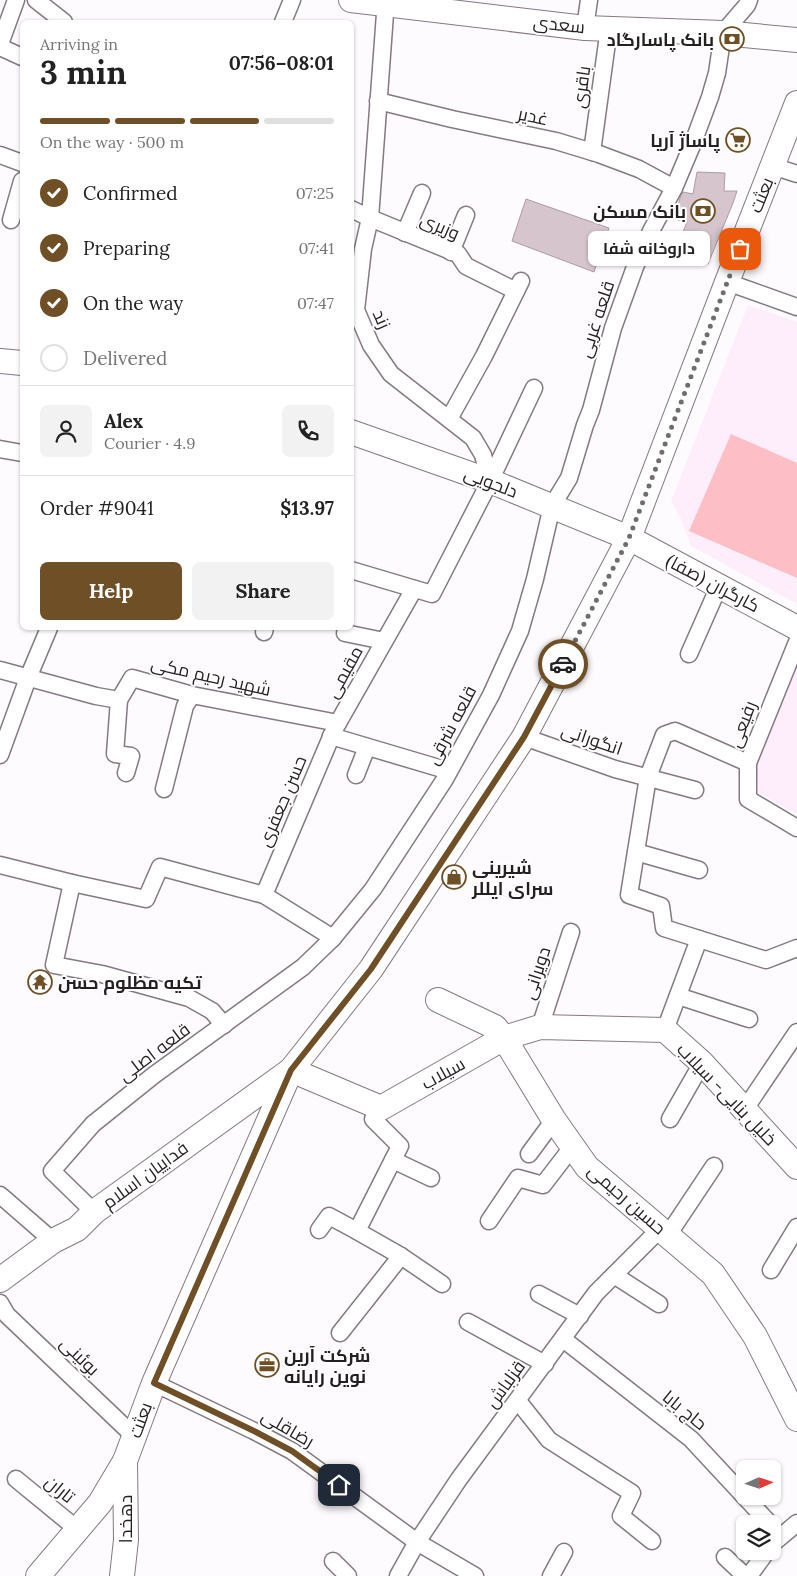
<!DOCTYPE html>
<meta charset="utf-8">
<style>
:root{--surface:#fff;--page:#f2f2f2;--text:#222;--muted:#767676;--line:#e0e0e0;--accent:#6f4f25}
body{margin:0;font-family:Lora,Cairo,serif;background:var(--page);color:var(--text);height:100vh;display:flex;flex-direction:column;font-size:19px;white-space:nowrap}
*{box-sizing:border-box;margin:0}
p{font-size:16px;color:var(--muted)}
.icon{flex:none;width:28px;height:28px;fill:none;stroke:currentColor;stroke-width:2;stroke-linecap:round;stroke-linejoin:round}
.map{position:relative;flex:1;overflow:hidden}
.drawer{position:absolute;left:20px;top:20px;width:334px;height:610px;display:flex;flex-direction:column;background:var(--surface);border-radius:8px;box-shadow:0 1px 4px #0004}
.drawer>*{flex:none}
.needle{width:32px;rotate:87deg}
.buttons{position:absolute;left:736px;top:1460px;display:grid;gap:10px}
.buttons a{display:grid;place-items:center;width:45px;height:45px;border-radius:8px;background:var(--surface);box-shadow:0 1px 4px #0004;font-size:25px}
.pin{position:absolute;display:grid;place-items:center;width:42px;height:42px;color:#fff;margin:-21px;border-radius:10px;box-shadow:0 2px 8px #0006}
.courier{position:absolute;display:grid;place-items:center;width:50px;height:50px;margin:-25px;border:4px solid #6f4f25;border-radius:50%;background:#fff;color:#222;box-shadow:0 1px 6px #0007}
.bubble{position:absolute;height:35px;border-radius:8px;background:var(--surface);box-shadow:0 1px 4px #0004;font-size:16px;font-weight:700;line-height:35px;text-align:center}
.head em{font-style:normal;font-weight:700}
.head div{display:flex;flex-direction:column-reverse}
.head{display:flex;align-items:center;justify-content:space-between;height:85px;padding:0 20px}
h1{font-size:32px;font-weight:700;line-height:38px}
.bar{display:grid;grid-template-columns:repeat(4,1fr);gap:8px 5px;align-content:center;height:60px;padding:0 20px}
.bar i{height:6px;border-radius:4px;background:var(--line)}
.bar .current{background:var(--accent)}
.bar p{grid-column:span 4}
.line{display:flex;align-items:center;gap:12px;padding:0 20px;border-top:1px solid var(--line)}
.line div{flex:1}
.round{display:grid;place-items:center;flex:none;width:52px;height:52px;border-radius:8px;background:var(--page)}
ol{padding:0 20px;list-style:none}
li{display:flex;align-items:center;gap:15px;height:55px}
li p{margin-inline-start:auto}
li .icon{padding:5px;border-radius:50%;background:var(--accent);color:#fff;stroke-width:4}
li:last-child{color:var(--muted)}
li i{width:28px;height:28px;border:2px solid var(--line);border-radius:50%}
.action{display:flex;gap:10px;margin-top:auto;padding:10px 20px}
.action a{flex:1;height:58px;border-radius:8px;background:var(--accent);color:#fff;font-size:20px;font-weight:700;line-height:58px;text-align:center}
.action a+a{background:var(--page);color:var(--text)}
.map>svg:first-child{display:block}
.built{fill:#feeefc}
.green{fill:#fdbec5}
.building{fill:#d6c5cc;stroke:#ac9ca2}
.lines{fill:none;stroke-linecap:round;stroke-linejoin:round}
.street-casing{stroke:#857983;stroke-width:19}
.secondary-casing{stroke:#857983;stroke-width:26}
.street{stroke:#fff;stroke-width:16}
.secondary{stroke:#fff;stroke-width:24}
.done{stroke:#706c6f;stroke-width:5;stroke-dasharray:0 9}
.route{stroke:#6f4f25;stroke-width:6}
.labels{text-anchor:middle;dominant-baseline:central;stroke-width:4;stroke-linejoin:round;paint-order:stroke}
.street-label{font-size:18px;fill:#241f23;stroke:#fff}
.poi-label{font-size:18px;font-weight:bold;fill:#241f23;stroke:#fff;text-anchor:end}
</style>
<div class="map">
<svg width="797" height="1576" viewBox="0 0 797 1576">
<rect width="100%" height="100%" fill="#fdfbfd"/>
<!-- built -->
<g class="built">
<path d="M748,305L797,322V604L691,546L681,519L671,501Z"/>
<path d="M797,661V814L759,793L755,767Z"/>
</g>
<!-- green -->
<path class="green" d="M731,434L797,463V578L689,531Z"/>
<!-- building -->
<g class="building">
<path d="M697,172L725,173L724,191H737L733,203L708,264L676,250L687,222L675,219L680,198L683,192L693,194Z"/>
<path d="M526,199L609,228L594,272L512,241Z"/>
</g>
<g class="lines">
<!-- street casing -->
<g class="street-casing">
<g id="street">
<path d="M36,0L64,22"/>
<path d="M386,0L370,218L363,249L356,310L371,345L391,374L473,438L483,455L490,481"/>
<path d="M283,22L292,0"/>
<path d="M585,28L589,0"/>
<path d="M0,44L16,0"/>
<path d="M0,47L22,57"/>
<path d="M378,101L452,119L556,141L599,154L639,169L674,188"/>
<path d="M592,152L609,28"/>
<path d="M0,155L22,163"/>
<path d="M772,166L797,174"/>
<path d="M351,209L370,218L458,254L466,266L516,291"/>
<path d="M11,220L22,181"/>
<path d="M405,233L422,193"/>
<path d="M451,252L466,215"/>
<path d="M727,282L797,307"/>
<path d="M449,419L484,356L521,281"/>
<path d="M0,449L22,453"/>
<path d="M351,570L432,594L490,481L534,388"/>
<path d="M264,632L265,628"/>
<path d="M345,633L384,641"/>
<path d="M797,642L748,763V799L797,828"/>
<path d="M689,654L719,586"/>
<path d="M0,670L96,696L119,700"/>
<path d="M331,736L449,771"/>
<path d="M524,737L615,769L695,790"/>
<path d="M0,755L28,678L49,628"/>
<path d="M748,763L675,731L664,735L648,777L629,895L661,906L664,928L766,960L797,948"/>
<path d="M126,773L131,756L115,754L119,700L132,678L192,695L338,723"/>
<path d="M356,775L367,747"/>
<path d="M164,789L185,706L192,695"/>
<path d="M636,852L699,870"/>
<path d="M0,865L72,883L146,899L160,867L264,895L333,938"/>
<path d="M72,883L54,965L102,974L189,998L212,1011L224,1025"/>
<path d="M264,895L334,730L414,589"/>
<path d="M678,996L749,1019"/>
<path d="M540,1027L571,932"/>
<path d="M665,1030L699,939"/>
<path d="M381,1108L373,1119L400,1146L357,1231L401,1256L442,1284"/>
<path d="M745,1109L797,1032"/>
<path d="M670,1119L702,1063"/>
<path d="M529,1154L554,1120"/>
<path d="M393,1160L431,1178"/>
<path d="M0,1195L53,1241"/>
<path d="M94,1212L52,1171L93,1124L154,1075L303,967L333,938L373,889L445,779L491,695L520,631L535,579L552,506L569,478L585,425L591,410L613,328L635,267L651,231L674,188L693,143L710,97L717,73L723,33L747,5L749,0"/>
<path d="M489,1221L518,1178L543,1185L573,1146"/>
<path d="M319,1230L329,1216L357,1231"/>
<path d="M668,1235L714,1166"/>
<path d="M771,1270L797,1227"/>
<path d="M614,1275L659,1304"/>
<path d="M539,1294L580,1316"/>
<path d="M0,1303L7,1315L134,1436"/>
<path d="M468,1322L545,1364"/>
<path d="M340,1333L401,1256"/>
<path d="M563,1339L691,1439L770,1524"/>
<path d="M154,1383L254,1431L292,1451L417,1542L475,1576"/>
<path d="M518,1401L549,1440L632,1493L621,1516L652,1541"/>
<path d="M16,1479L77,1529"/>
<path d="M772,1544L797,1523"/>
<path d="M725,1557L745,1576"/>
<path d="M333,1561L348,1576"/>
<path d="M398,1576L417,1542L459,1479L596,1293L660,1229"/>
<path d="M551,1576L564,1552"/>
<path d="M749,1576L767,1551"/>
</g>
</g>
<!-- secondary casing -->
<g class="secondary-casing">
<g id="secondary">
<path d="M351,0L585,28L723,33L797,40"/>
<path d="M0,361L22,363"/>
<path d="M351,432L490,481L629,538L797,628"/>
<path d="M438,1000L495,1027L504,1038L554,1120L587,1167L713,1274L755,1336L797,1419"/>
<path d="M0,1280L53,1241L77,1229L94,1212L291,1070L381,1108L504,1038L540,1027L665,1030L702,1063L797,1167"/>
<path d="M38,1576L100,1503L125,1461L154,1383L291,1070L371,969L524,737L629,538L727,282L797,103"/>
<path d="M122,1576L126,1540L125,1461"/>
</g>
</g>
<!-- street -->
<use href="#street" class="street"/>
<!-- secondary -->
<use href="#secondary" class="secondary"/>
</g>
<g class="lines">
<!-- done -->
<path class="done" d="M563,664L629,538L740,249"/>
<!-- route -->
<path class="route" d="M339,1485L292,1451L254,1431L154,1383L291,1070L371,969L524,737L563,664"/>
</g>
<!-- icons -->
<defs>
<g id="bank-ring" transform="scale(1.25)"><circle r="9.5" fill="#fff" stroke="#6f4f25" stroke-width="1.5"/><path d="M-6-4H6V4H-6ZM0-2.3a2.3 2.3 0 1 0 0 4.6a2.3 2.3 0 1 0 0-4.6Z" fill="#6f4f25"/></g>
<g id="supermarket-ring" transform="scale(1.25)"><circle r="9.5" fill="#fff" stroke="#6f4f25" stroke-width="1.5"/><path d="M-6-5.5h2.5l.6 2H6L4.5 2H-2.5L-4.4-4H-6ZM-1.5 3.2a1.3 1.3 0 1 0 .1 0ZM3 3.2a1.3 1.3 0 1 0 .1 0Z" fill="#6f4f25"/></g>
<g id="shop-ring" transform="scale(1.25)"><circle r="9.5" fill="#fff" stroke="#6f4f25" stroke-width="1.5"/><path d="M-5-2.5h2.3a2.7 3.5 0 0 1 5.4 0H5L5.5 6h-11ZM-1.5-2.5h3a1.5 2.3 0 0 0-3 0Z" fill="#6f4f25"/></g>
<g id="temple-ring" transform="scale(1.25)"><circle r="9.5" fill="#fff" stroke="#6f4f25" stroke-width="1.5"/><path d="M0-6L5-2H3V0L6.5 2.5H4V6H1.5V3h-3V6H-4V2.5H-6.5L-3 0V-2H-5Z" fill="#6f4f25"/></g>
<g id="office-ring" transform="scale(1.25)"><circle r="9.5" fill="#fff" stroke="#6f4f25" stroke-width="1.5"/><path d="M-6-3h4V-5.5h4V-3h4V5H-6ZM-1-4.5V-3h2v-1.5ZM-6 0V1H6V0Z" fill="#6f4f25"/></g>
</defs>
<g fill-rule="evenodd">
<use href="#bank-ring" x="732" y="39"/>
<use href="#supermarket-ring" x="738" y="140"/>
<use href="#bank-ring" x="703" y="211"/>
<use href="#shop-ring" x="454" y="877"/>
<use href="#temple-ring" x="40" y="982"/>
<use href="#office-ring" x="267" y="1365"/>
</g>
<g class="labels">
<!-- street labels -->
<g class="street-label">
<text transform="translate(559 24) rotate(6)">سعدی</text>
<text transform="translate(581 87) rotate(-82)">باقری</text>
<text transform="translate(533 116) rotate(12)">غدیر</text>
<text transform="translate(761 195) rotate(-68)">بعثت</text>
<text transform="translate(440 226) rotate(23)">وزیری</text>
<text transform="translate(382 319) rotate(66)">زند</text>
<text transform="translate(596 319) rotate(-72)">قلعه غربی</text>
<text transform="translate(491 482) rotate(21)">دلجویی</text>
<text transform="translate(713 583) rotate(28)">کارگران (صفا)</text>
<text transform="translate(344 672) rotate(-61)">مقیمی</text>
<text transform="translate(211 676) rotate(13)">شهید رحیم مکی</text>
<text transform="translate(742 724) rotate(-69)">رفیعی</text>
<text transform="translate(451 725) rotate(-62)">قلعه شرقی</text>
<text transform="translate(592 739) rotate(19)">انگورانی</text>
<text transform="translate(282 801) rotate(-67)">حسن جعفری</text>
<text transform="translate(536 973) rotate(-72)">دویرانی</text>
<text transform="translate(154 1052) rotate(-37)">قلعه اصلی</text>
<text transform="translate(443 1073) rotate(-29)">سیلاب</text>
<text transform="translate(727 1094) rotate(46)">خلیل بنایی- سیلاب</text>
<text transform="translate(145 1175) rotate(-36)">فداییان اسلام</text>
<text transform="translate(627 1199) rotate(41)">حسین رحیمی</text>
<text transform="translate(80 1356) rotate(44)">بوئینی</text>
<text transform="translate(505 1384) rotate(-54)">قزلباش</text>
<text transform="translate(685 1410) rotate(39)">حاج بابا</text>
<text transform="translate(140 1420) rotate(-70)">بعثت</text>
<text transform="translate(288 1428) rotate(30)">رضاقلی</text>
<text transform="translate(60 1489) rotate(39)">تاران</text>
<text transform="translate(125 1519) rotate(-90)">دهخدا</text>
</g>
<!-- poi labels -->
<g class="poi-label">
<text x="714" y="39">بانک پاسارگاد</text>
<text x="720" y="140">پاساژ آریا</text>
<text x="686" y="211">بانک مسکن</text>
<text x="472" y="867" text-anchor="start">شیرینی<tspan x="472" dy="21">سرای ایللر</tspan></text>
<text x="58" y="982" text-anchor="start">تکیه مظلوم حسن</text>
<text x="284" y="1355" text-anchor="start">شرکت آرین<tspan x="284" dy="21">نوین رایانه</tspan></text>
</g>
</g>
</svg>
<div class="buttons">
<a><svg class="needle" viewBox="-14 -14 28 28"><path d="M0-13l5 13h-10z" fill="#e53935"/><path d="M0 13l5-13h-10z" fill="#767676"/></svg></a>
<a><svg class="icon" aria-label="layers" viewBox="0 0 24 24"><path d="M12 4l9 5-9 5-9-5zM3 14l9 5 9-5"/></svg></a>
</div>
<div class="pin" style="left:740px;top:249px;background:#ea580c"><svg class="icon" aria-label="bag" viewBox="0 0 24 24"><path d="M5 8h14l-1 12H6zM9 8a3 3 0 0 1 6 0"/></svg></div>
<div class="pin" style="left:339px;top:1485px;background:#1f2937"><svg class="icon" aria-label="home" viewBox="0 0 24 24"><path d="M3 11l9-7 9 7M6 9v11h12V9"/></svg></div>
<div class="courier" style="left:563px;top:664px"><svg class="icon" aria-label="car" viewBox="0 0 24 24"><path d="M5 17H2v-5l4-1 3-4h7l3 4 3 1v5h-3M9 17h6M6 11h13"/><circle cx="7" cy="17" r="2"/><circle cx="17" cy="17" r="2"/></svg></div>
<div class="bubble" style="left:588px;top:231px;width:122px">داروخانه شفا</div>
<section class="drawer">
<div class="head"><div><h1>3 min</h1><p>Arriving in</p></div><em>07:56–08:01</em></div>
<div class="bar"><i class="current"></i><i class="current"></i><i class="current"></i><i></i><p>On the way · 500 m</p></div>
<ol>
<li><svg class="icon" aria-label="check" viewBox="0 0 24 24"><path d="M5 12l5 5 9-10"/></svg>Confirmed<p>07:25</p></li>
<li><svg class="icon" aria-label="check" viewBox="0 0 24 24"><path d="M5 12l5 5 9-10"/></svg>Preparing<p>07:41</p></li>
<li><svg class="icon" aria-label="check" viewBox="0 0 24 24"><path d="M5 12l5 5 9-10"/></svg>On the way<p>07:47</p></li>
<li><i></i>Delivered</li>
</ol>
<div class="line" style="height:90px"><a class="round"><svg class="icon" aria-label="person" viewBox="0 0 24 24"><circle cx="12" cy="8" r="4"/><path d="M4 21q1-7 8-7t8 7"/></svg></a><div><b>Alex</b><p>Courier · 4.9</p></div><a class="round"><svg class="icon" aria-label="phone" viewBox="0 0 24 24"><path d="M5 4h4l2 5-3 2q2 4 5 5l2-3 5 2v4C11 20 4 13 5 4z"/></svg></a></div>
<div class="line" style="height:65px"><div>Order #9041</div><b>$13.97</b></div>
<div class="action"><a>Help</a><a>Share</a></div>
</section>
</div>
